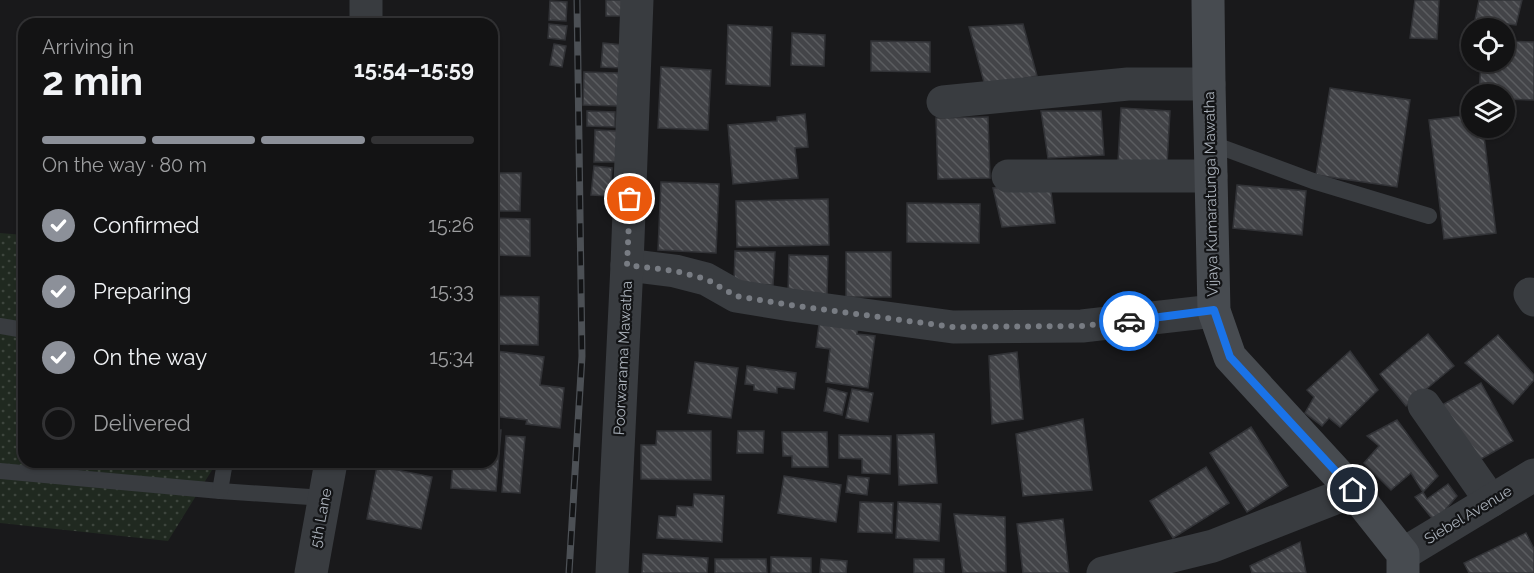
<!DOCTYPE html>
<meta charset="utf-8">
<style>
:root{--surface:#131314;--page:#1c1c1d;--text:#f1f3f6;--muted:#9d9ea0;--line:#323234;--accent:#8c9099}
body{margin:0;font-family:Raleway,sans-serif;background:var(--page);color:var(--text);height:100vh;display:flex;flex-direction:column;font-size:22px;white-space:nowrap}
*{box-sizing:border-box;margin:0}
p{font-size:20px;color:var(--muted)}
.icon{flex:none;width:33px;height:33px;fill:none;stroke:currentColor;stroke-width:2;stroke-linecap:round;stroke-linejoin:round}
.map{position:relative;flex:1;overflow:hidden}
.drawer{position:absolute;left:18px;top:18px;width:480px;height:450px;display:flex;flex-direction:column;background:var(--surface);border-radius:18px;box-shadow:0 2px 4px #0004,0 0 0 2px var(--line)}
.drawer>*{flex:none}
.fabs{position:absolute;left:1461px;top:18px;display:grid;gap:12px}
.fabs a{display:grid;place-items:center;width:54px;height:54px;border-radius:50%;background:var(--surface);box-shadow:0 2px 4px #0004,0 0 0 2px var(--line);font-size:30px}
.pin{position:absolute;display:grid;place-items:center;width:51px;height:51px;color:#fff;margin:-26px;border:3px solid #fff;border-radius:50%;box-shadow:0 2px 6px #0007}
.courier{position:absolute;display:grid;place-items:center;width:60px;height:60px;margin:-30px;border:4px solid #1a73e8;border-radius:50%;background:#fff;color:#222;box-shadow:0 2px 8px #0007}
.overview em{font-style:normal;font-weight:700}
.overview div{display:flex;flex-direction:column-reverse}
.overview{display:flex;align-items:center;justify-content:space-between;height:102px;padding:0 24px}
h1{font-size:39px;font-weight:700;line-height:45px}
.bar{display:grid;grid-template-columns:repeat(4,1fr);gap:9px 6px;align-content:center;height:72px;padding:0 24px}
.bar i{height:8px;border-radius:4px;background:var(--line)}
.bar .current{background:var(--accent)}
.bar p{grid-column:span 4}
ol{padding:0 24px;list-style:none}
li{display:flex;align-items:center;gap:18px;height:66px}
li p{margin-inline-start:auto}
li .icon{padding:6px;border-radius:50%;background:var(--accent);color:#fff;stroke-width:4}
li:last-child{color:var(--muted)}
li i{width:33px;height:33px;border:3px solid var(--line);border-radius:50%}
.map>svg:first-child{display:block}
.grass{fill:url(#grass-dots)}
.building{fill:url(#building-back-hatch);stroke:#323337;stroke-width:1.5}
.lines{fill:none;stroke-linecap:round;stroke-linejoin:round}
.lane{stroke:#393c40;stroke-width:16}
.street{stroke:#393c40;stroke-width:33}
.secondary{stroke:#474b50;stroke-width:33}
.rail-casing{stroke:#4c5055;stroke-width:7}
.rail{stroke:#131416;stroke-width:4.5;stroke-dasharray:14;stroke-linecap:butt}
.done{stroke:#787c83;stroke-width:6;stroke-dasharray:0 10.8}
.route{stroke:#1a73e8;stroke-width:8}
.labels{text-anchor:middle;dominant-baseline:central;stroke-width:4.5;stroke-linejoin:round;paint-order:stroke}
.street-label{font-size:15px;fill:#abb2bb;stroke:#131416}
</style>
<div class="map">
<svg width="1534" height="573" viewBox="0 0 1534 573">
<defs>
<pattern id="grass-dots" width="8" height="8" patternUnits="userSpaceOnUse" patternTransform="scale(1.5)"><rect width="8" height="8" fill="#202920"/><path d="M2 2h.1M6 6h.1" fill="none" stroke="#3e463e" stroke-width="1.8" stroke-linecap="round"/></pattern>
<pattern id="building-back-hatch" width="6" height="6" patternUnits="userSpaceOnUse" patternTransform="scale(1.5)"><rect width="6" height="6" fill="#434448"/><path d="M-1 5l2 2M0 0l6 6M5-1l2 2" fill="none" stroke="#5b5d60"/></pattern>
</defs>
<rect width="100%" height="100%" fill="#19191b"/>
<!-- grass -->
<path class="grass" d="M0,233L24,235V462H217L168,541L0,523Z"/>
<!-- building -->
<g class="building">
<rect x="606" y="0" width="23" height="16"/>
<path d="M1415,0H1439L1437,39L1410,38Z"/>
<path d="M1479,0H1522L1516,25L1475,20Z"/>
<path d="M550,1L567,2L566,21L549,20Z"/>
<path d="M549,24L567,26L565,40L548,38Z"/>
<path d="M1023,24L1037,76L985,86L969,27Z"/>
<path d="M728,25L772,27L770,86L726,84Z"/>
<path d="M792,33L825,35L824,66L791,65Z"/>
<path d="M871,41L930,42V72L871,71Z"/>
<path d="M1504,41L1534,42V100L1504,99V94H1479L1481,62H1504Z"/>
<path d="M603,43L623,45L621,68L601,67Z"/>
<path d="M554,44L566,46L562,67L550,65Z"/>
<path d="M661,67L711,70L708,130L658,128Z"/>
<path d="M584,72L619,73L618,106L583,105Z"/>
<path d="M1330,88L1410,100L1397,187L1316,175Z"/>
<path d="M1121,108L1170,111L1167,165L1118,162Z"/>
<path d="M587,111L615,112V127L587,126Z"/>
<path d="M1041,111H1101L1104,155L1048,158Z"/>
<path d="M805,114L808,147L795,148L798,178L733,184L728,125L777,121V117Z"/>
<path d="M1472,115V128H1483L1496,233L1444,239L1429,120Z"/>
<path d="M988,117L990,178L938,179L936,118Z"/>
<path d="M595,130L617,131V162H594Z"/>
<path d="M594,166L612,168L610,196L591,195Z"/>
<path d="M492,173H521L520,211H492Z"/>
<path d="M661,182L719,184L716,253L658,250Z"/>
<path d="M1050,184L1055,223L1002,227L993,188Z"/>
<path d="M1237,185L1306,191L1302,235L1233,228Z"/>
<path d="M828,199L829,245L737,247L736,201Z"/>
<path d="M907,203L980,204L979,243L907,242Z"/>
<path d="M492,218L530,219V256L492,255Z"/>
<path d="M735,251L775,252L773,285L734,284Z"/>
<rect x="846" y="252" width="45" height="45"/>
<path d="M789,255L828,256L827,295L788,294Z"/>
<path d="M492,296L539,297L538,345L492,344Z"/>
<path d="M820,317L859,322L857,334L875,336L868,388L826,382L830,349L816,347Z"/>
<path d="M1428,334L1454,366L1406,406L1380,374Z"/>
<path d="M1498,335L1534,375V380L1513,404L1465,363Z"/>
<path d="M496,351L544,357L540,385L564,388L560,428L526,424L527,420L492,416V374H493Z"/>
<path d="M1350,351L1378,390L1340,427L1329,418L1322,426L1305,413L1314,397L1307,390Z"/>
<path d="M1017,352L1023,419L992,424L989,356Z"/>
<path d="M695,362L738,368L731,418L688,413Z"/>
<path d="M747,366L796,373L794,389L777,387V393L754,390V385L745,384Z"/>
<path d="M1481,383L1513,441L1474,463L1442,405Z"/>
<path d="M828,388L847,393L842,415L824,411Z"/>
<path d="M852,389L873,393L868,422L846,418Z"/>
<path d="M1083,419L1092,490L1023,496L1016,434Z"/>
<path d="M1397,420L1438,476L1423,492L1411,473L1391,490L1364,463L1379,446L1367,436Z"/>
<path d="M1251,427L1288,486L1247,512L1210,453Z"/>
<path d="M492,430H501L496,491L451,488L453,462H492Z"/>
<path d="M657,431H711V480L641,479V445H656Z"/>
<path d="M738,431H764L763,453H737Z"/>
<path d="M782,432H827L828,467H792V456H783Z"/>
<path d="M934,434L937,483L899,485L897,435Z"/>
<path d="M839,435L891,436L890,474L862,473V459L839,458Z"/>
<path d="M506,436L525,437L520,493L502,492Z"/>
<path d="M377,466L432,477L421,529L367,519Z"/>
<path d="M1206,467L1229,503L1173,538L1150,501Z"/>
<path d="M784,476L841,485L836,522L778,513Z"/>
<path d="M848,476L869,478L867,495L846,492Z"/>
<path d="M1448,484L1457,496L1435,522L1415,497L1423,492L1427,499Z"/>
<path d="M694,494L724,496L722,542L657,538L659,516L676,517L677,506L693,507Z"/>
<path d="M860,502L893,503L892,533L858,532Z"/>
<path d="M898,502L941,504L939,541L896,538Z"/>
<path d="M954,514L1005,517L1006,572L963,573Z"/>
<path d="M1063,519L1069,573H1023L1017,524Z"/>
<path d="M1526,533L1534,549V573H1469L1464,563Z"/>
<path d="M1300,542L1306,573H1252L1250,566Z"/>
<path d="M643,554L708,558L707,573H642Z"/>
<path d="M771,557L811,558V573H771Z"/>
<path d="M715,559H766L767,573H715Z"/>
<path d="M821,559L847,561L846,573H820Z"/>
<rect x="914" y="559" width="30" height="14"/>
</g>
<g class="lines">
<!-- lane -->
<g class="lane">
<path d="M1210,143L1313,181L1429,216"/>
<path d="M0,326L24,330"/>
<path d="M0,471L220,491L325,498"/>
<path d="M220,491L225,462"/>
</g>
<!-- street -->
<g class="street">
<path d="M366,0V24"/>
<path d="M943,102L1128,84H1209"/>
<path d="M1008,176H1211"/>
<path d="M627,265L675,271L706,279L736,296L791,305L953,327L1082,326L1214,311"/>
<path d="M1530,294L1534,300"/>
<path d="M1424,405L1491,501"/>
<path d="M1403,554L1534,475"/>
<path d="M311,573L331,462"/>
<path d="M612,573L627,265L637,0"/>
<path d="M1103,573L1213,546L1353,491"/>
</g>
<!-- secondary -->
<path class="secondary" d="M1208,0L1209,84L1214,311L1230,357L1353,491L1403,554V573"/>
<!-- rail casing -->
<g class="rail-casing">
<path id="rail" d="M569,573L582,356L577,0"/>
</g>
<!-- rail -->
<use href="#rail" class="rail"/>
</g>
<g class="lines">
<!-- done -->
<path class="done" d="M630,199L627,265L675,271L706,279L736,296L790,305L953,327L1082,326L1129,321"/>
<!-- route -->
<path class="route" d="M1129,321L1214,310L1230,357L1353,490"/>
</g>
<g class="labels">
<!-- street labels -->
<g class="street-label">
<text transform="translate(1211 194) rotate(-91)">Vijaya Kumaratunga Mawatha</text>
<text transform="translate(623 358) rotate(-87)">Poorwarama Mawatha</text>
<text transform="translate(1468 515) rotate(-31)">Siebel Avenue</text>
<text transform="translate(321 518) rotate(-79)">5th Lane</text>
</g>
</g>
</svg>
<div class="fabs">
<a><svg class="icon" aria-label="locate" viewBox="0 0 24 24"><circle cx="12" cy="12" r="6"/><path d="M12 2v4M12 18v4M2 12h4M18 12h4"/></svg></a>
<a><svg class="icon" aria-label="layers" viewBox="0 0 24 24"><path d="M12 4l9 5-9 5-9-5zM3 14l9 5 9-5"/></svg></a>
</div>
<div class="pin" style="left:630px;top:199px;background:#ea580c"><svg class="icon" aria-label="bag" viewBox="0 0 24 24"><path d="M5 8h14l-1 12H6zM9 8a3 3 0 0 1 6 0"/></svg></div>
<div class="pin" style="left:1353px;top:490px;background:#1f2937"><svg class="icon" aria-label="home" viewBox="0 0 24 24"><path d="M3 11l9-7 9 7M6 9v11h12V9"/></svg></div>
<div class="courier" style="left:1129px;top:321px"><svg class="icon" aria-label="car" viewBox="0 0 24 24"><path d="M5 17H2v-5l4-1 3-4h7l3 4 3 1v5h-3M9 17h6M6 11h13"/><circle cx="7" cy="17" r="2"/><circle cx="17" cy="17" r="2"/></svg></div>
<section class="drawer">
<div class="overview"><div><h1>2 min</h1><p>Arriving in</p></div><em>15:54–15:59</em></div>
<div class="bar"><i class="current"></i><i class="current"></i><i class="current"></i><i></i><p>On the way · 80 m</p></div>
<ol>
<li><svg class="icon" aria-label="check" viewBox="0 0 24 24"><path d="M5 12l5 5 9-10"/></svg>Confirmed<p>15:26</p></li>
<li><svg class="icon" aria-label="check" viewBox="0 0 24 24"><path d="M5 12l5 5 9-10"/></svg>Preparing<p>15:33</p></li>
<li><svg class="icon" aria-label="check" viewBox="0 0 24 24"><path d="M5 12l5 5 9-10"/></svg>On the way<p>15:34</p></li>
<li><i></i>Delivered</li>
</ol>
</section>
</div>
